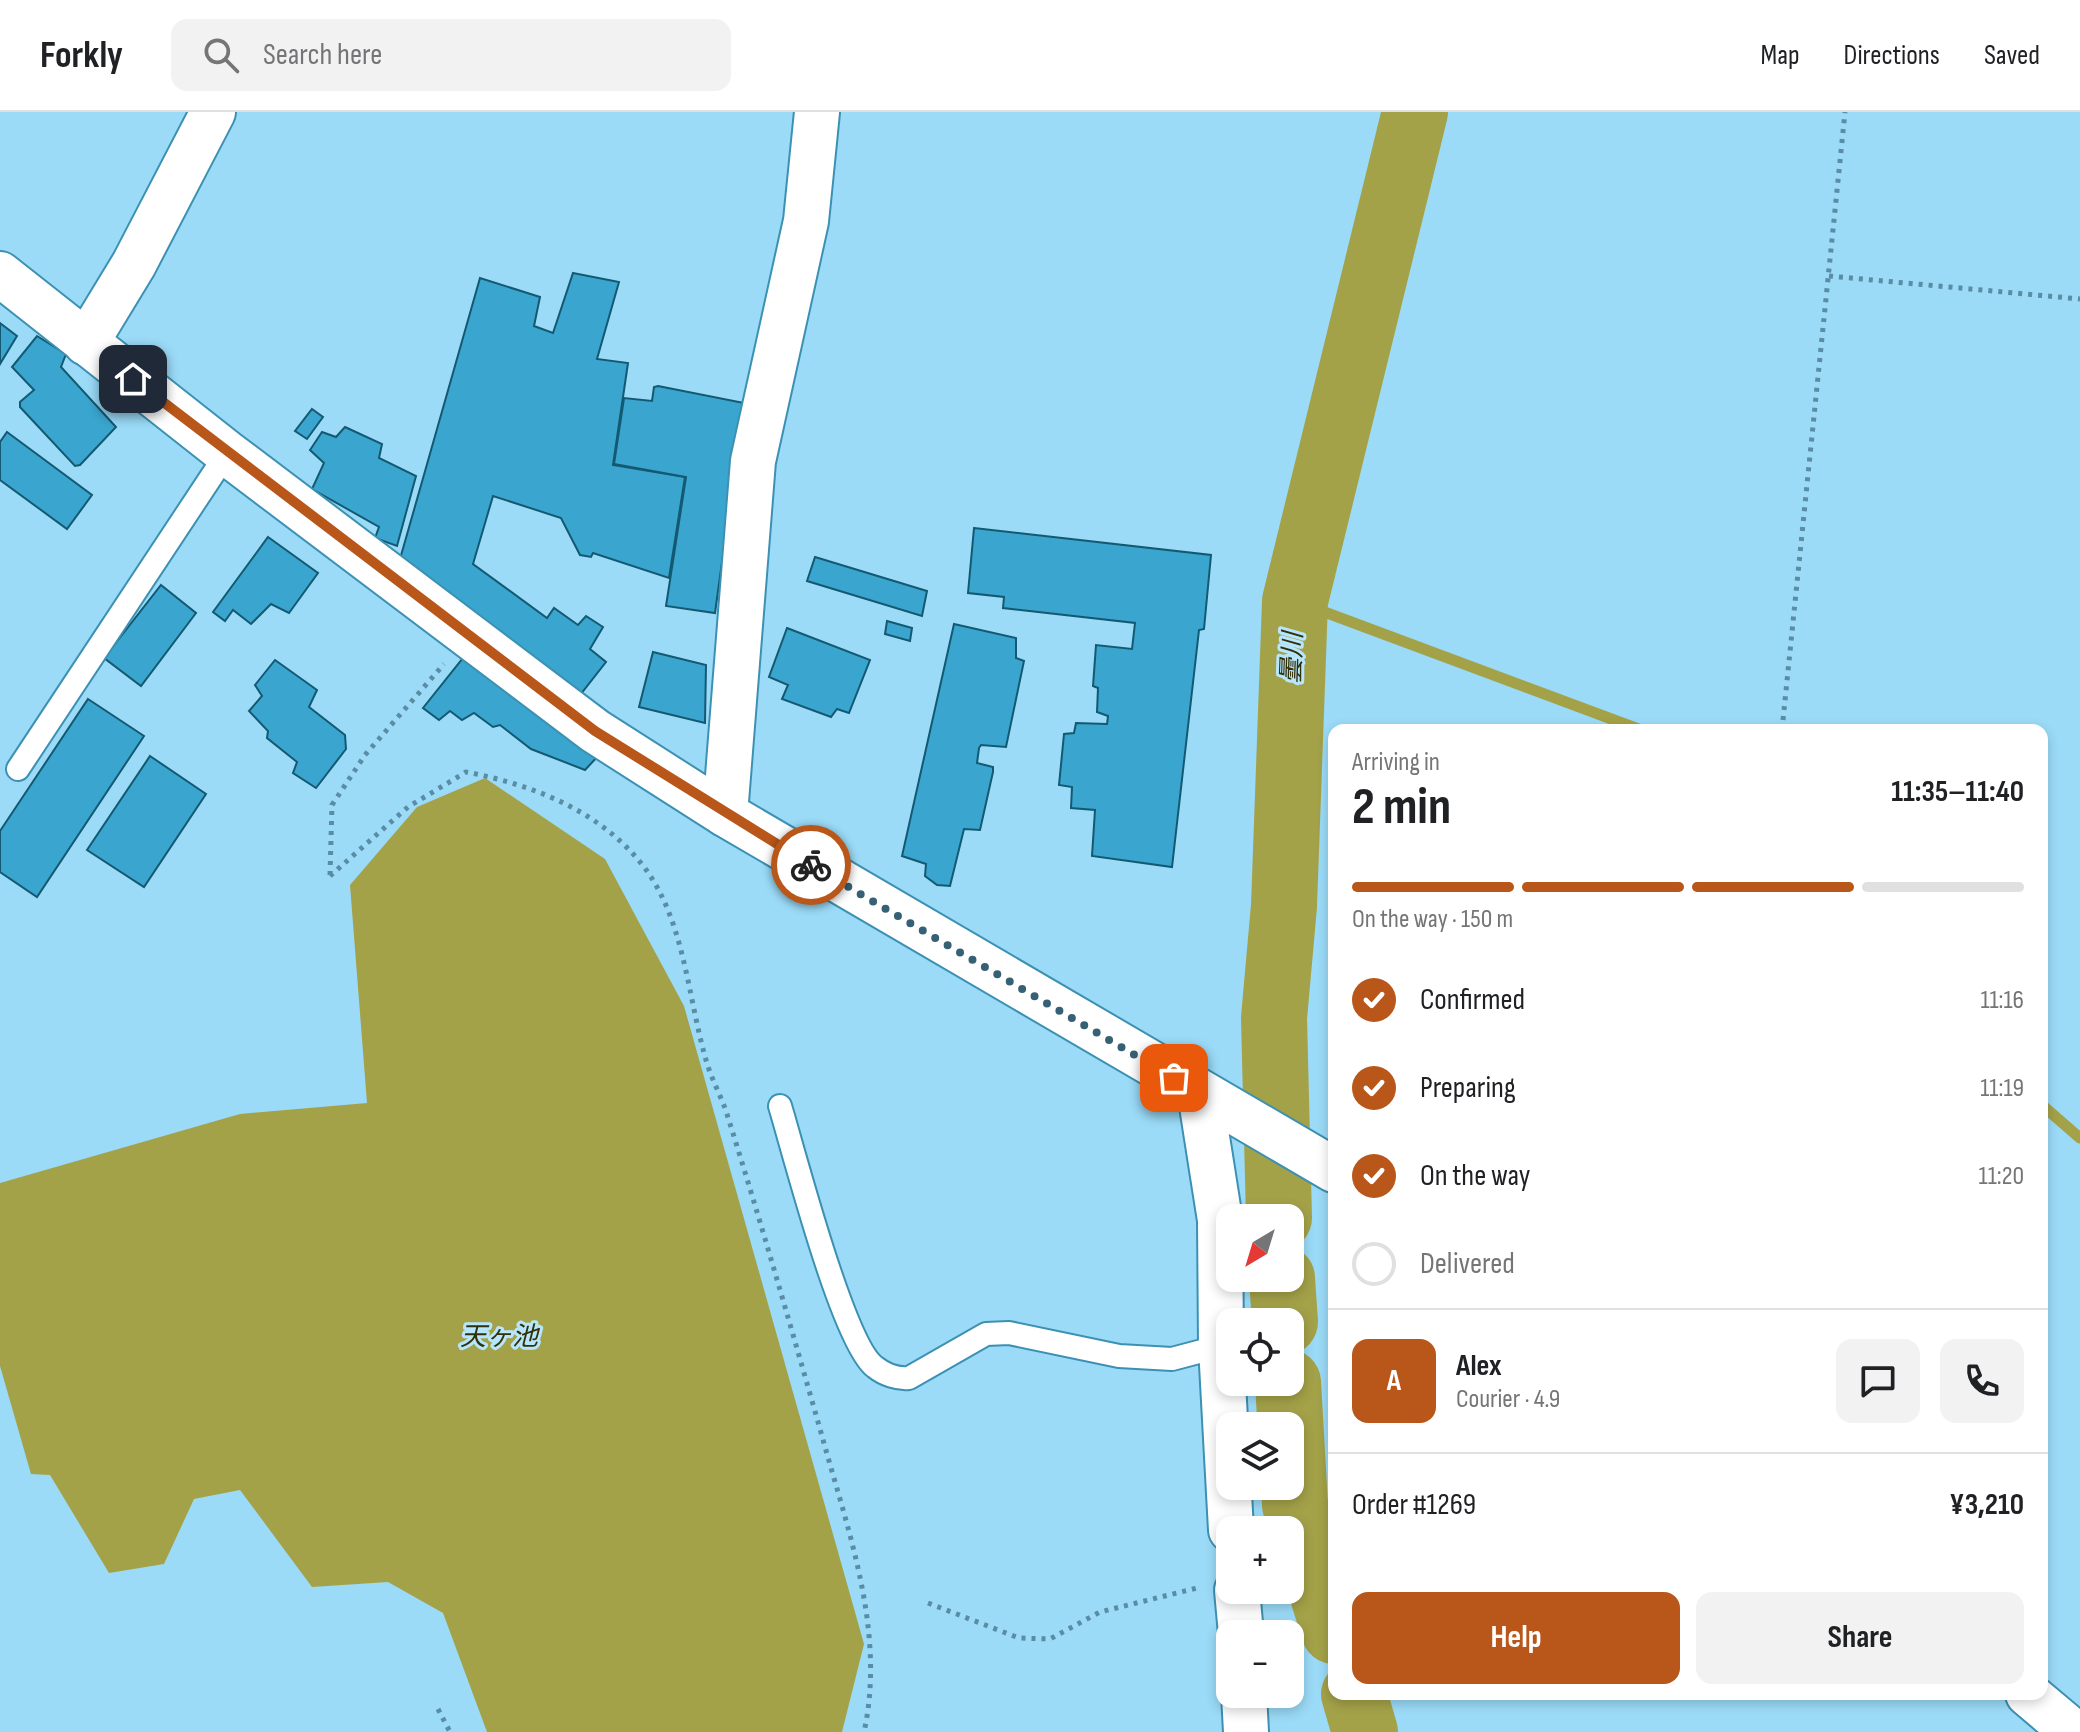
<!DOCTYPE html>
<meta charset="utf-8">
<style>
:root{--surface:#fff;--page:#f2f2f2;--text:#202124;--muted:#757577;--line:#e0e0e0;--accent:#b85719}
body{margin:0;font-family:"Sofia Sans Condensed","Noto Sans JP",sans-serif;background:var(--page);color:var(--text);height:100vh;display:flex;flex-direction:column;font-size:30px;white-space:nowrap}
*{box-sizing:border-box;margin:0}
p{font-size:26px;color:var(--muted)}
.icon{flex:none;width:44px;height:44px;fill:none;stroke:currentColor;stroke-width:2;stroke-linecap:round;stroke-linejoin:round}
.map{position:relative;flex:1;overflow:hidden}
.sheet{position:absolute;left:1328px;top:612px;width:720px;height:976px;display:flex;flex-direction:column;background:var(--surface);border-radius:16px;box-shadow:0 4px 12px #0003}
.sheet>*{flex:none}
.needle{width:52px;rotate:218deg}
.buttons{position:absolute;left:1216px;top:1092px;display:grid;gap:16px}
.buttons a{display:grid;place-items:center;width:88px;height:88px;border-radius:16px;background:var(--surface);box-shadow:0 4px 12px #0003;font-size:40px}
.pin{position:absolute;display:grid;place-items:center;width:68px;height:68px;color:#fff;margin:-34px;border-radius:16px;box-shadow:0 4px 12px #0006}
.courier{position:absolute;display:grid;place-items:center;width:80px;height:80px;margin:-40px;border:6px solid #b85719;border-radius:50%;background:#fff;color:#222;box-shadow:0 2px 10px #0007}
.summary em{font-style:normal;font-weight:700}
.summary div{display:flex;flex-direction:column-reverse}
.summary{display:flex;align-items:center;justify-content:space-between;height:136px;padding:0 24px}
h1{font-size:52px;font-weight:700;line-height:60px}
.bar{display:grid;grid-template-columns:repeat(4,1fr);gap:12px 8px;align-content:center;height:96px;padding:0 24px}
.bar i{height:10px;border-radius:6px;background:var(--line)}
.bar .current{background:var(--accent)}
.bar p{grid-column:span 4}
.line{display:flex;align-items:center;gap:20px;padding:0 24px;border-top:2px solid var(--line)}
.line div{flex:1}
.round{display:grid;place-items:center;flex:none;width:84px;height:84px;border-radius:16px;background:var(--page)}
ol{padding:0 24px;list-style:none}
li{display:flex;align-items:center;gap:24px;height:88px}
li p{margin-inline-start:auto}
li .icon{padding:8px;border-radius:50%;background:var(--accent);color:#fff;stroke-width:4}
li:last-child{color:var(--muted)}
li i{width:44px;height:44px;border:4px solid var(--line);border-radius:50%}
.primary-button{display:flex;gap:16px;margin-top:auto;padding:16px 24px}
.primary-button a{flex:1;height:92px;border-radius:16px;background:var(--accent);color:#fff;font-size:32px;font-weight:700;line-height:92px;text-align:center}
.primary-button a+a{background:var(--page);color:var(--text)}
header{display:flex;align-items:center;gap:48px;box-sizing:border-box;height:112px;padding:0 40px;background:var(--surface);border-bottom:2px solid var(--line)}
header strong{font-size:38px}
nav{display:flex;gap:44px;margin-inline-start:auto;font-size:28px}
.search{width:560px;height:72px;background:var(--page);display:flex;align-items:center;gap:20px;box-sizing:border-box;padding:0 28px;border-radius:16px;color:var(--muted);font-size:30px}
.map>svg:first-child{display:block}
.water{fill:#a4a248}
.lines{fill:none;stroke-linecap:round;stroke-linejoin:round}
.stream{stroke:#a4a248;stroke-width:11}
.river{stroke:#a4a248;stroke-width:66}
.building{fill:#3aa5ce;stroke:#145972;stroke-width:2}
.service-casing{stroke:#3c91b3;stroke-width:26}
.minor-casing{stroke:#3c91b3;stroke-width:48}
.tertiary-casing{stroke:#3c91b3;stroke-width:48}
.secondary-casing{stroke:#3c91b3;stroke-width:48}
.path{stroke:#5a8ca3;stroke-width:5;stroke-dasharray:4 6;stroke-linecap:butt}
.service{stroke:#fff;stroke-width:22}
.minor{stroke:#fff;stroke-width:44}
.tertiary{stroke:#fff;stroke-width:44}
.secondary{stroke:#fff;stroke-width:44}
.done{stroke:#366175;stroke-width:8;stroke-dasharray:0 14.4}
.route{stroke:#b85719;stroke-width:10}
.labels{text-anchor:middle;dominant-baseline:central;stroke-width:6;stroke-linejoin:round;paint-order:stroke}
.water-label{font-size:26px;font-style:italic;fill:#302f07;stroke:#b7e6fc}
</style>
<header>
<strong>Forkly</strong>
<div class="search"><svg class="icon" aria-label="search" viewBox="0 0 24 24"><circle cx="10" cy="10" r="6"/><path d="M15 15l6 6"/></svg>Search here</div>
<nav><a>Map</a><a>Directions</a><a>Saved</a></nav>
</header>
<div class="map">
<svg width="2080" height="1620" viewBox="0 0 2080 1620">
<rect width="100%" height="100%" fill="#9bdbf8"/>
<!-- water -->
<path class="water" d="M485,666L605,747L684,894L864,1532L842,1620H487L443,1501L388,1470L312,1475L240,1378L194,1387L164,1452L109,1461L50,1363L31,1362L0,1254V1071L240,1002L367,991L350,773L417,695Z"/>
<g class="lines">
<!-- stream -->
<g class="stream">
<path d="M1295,489L1641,618"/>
<path d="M2042,993L2080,1026"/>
</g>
<!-- river -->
<g class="river">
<path d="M1279,1106L1274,906L1284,794L1295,489L1415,0"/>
<path d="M1282,1166L1285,1210"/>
<path d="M1288,1270L1295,1393L1334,1519"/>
<path d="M1354,1582L1365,1620"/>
</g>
</g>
<!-- building -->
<g class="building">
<path d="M573,161L619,170L597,247L628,251L613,353L685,365L669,466L593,441L591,445L580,443L561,406L493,384L473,452L547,506L554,496L578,513L586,504L603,515L590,537L606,550L580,583L400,447L480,166L540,185L534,214L553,221Z"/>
<path d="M0,211L17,224L0,252Z"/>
<path d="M37,224L66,242L61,255L116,315L80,353L75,354L20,295V290L34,278L12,255Z"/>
<path d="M658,274L744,291L715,501L666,494L686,365L614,352L624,286L652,289L654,275Z"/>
<path d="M312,297L323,305L307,327L295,319Z"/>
<path d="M345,315L382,332L379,346L416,364L397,434L375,426L379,415L312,377L324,351L310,338L322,320L336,325Z"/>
<path d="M7,320L92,383L67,417L0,368V330Z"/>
<path d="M974,416L1211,443L1204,517L1199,518L1172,755L1092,744L1095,698L1071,696L1072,675L1059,673L1064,622L1074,621L1076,611L1107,612L1108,604L1097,600L1098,576L1093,574L1096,533L1132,537L1135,511L1003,496L1004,485L968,481Z"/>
<path d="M268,425L318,461L289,501L271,492L251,512L233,498L225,509L213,500Z"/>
<path d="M815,445L927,479L922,504L807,469Z"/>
<path d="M161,473L196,501L141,574L104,546Z"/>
<path d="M887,509L912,516L910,529L885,522Z"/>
<path d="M954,512L1016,526V546L1024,549L1006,635L981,633L979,636L977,651L993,655V660L980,718L964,717L950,774L937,773L925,764L926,752L902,744Z"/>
<path d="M787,516L870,548L849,601L837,597L831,605L782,587L788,573L769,565Z"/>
<path d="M653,540L706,553L705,611L639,595Z"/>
<path d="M467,541L599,643L585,658L531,637L500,613L493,615L474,601L462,608L450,599L439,608L423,596Z"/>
<path d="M275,548L317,578L309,595L345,623L346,637L316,676L293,661L297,650L267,626L268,619L249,599L262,584L255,573Z"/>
<path d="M88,587L144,624L37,785L0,760V719Z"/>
<path d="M150,644L206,682L144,775L87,738Z"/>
</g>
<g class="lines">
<!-- service casing -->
<g class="service-casing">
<g id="service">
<path d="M18,657L227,341"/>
<path d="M780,994C794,1040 843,1232 875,1255C885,1263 898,1267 909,1266L986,1222L1009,1221L1119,1244L1172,1247L1221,1234"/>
</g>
</g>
<!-- minor casing -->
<g class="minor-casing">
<g id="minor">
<path d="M86,231L134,152L213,0"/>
<path d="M1200,981L1220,1108L1221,1234L1231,1418"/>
<path d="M1237,1478L1241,1522"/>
<path d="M1244,1582L1246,1620"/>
</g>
</g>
<!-- tertiary casing -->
<g class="tertiary-casing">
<path id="tertiary" d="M725,702L753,349L806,109L817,0"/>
</g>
<!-- secondary casing -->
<g class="secondary-casing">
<g id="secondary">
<path d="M0,162L227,341L595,619L725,702L1334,1058"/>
<path d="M2028,1582L2073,1620"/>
</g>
</g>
<!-- path -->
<g class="path">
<path d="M1829,164L2080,187"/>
<path d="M1782,618L1845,0"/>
<path d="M330,763L332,693L365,643L444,552"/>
<path d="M330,764L408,695L466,660C535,673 605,701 647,759C685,813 688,886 706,948C711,966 720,982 726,999C760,1107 791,1215 822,1324C848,1419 886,1520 864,1620"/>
<path d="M928,1491L1019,1526L1050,1527L1100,1500L1197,1476"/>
<path d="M438,1597L450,1620"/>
</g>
<!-- service -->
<use href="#service" class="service"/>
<!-- minor -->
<use href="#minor" class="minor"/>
<!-- tertiary -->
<use href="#tertiary" class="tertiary"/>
<!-- secondary -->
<use href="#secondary" class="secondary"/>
</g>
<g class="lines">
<!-- done -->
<path class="done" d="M811,753L1174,966"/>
<!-- route -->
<path class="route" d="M133,267L595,619L811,753"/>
</g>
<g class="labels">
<!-- water labels -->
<g class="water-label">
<text transform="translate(1293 546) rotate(-88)">曇川</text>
<text x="499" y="1225">天ヶ池</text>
</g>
</g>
</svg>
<div class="buttons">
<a><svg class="needle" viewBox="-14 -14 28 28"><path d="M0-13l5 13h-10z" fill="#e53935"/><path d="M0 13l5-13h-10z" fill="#757577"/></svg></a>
<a><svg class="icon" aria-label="locate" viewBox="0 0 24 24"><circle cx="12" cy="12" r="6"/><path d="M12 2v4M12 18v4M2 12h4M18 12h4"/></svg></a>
<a><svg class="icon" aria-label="layers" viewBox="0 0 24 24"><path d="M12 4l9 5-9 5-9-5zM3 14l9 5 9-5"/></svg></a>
<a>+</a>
<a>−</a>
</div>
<div class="pin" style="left:1174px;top:966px;background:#ea580c"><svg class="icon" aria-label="bag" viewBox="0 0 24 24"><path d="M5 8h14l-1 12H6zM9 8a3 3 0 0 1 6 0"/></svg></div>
<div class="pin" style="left:133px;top:267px;background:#1f2937"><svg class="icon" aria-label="home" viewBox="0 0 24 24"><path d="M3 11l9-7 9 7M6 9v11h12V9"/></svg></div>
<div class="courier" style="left:811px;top:753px"><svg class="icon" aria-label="bike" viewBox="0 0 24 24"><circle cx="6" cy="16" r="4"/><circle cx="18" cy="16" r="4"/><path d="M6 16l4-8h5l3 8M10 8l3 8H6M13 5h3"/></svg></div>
<section class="sheet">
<div class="summary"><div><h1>2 min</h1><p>Arriving in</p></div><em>11:35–11:40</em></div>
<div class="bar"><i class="current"></i><i class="current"></i><i class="current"></i><i></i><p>On the way · 150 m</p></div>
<ol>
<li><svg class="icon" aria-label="check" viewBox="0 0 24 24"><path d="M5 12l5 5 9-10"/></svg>Confirmed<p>11:16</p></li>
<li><svg class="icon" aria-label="check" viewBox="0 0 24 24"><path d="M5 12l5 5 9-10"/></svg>Preparing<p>11:19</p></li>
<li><svg class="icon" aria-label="check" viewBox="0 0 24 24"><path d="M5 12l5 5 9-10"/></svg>On the way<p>11:20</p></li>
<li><i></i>Delivered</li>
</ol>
<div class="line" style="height:144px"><b class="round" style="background:var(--accent);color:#fff">A</b><div><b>Alex</b><p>Courier · 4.9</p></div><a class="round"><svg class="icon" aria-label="chat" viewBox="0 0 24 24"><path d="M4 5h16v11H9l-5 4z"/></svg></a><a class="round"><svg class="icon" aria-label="phone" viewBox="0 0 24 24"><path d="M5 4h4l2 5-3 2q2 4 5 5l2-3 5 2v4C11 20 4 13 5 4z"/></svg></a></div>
<div class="line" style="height:104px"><div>Order #1269</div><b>¥3,210</b></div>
<div class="primary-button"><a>Help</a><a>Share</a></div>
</section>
</div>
